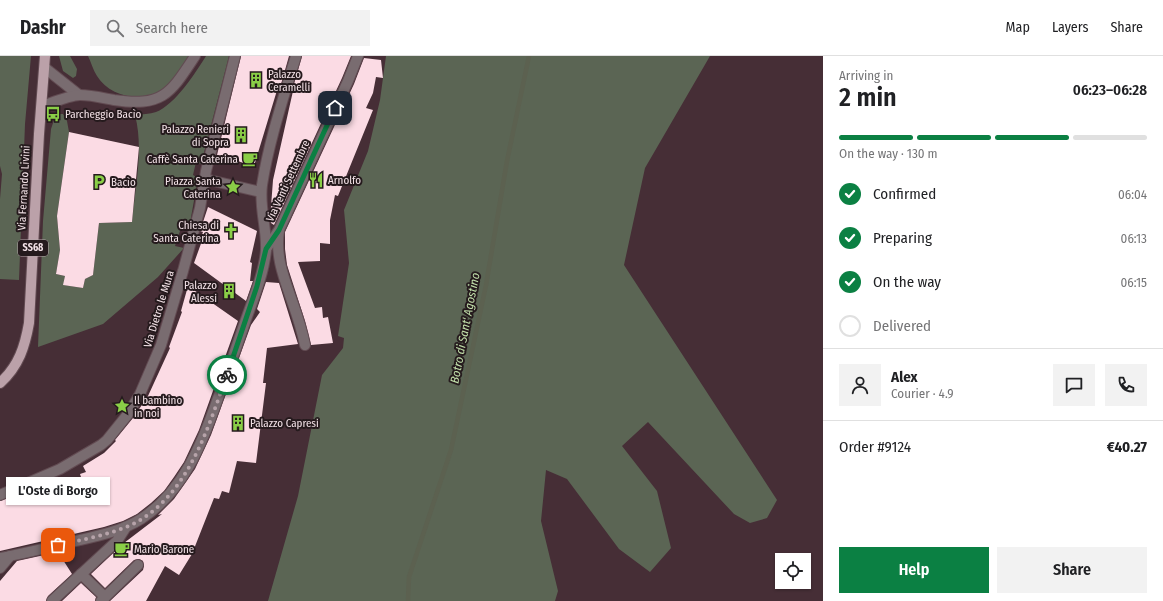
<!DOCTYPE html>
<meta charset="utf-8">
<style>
:root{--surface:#fff;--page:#f2f2f2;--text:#202124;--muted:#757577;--line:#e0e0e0;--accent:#0b8043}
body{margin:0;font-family:"Fira Sans Condensed",sans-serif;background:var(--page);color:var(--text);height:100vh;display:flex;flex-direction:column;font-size:15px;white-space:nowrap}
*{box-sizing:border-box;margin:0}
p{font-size:13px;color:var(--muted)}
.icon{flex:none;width:22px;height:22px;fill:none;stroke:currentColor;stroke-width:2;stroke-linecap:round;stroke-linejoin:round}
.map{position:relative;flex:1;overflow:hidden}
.panel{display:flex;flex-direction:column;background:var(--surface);width:340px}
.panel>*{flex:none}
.buttons{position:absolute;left:775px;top:497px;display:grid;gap:8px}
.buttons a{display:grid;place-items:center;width:36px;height:36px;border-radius:0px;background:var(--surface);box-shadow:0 1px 3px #0004;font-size:20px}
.pin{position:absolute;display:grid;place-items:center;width:34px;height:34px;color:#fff;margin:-17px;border-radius:8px;box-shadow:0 2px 6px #0006}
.courier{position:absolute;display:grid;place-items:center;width:40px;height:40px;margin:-20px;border:3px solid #0b8043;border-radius:50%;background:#fff;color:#222;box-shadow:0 1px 5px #0007}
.bubble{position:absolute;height:28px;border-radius:0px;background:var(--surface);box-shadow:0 1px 3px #0004;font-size:13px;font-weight:600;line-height:28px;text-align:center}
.summary em{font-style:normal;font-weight:600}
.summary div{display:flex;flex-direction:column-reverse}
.summary{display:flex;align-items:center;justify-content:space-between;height:68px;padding:0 16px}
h1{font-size:26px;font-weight:600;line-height:30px}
.bar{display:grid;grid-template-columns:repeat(4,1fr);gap:6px 4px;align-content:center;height:48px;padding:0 16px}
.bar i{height:5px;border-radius:3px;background:var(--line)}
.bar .on{background:var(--accent)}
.bar p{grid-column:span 4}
.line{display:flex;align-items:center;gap:10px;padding:0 16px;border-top:1px solid var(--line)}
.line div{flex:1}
.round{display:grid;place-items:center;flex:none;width:42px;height:42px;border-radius:0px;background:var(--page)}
ol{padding:0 16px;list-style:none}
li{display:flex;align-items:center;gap:12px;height:44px}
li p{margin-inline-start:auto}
li .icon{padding:4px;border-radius:50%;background:var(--accent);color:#fff;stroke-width:4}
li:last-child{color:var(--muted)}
li i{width:22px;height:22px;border:2px solid var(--line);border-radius:50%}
.action{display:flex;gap:8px;margin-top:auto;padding:8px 16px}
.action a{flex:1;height:46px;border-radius:0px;background:var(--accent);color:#fff;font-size:16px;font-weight:600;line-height:46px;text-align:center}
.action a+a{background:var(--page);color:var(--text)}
header{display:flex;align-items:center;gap:24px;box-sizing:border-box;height:56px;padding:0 20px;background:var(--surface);border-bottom:1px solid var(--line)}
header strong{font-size:19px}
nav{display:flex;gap:22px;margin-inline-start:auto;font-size:14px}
.search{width:280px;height:36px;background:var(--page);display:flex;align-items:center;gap:10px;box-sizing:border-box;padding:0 14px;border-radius:0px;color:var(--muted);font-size:15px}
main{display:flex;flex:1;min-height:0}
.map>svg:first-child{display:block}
.green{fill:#5b6554}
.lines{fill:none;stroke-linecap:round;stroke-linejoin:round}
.stream{stroke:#5c6150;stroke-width:4.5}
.building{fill:#fbdbe4}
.minor-casing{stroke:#624b52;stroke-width:12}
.major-casing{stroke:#624b52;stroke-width:12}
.minor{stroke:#796c70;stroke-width:10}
.major{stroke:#bba1a9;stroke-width:10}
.done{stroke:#b6a3a9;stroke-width:4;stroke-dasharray:0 7.2}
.route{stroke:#0b8043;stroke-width:5}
.labels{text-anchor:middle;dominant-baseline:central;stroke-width:4;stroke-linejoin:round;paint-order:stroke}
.shield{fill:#251a1d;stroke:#b5a6aa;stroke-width:1}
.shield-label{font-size:10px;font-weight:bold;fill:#f3e2e7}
.poi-label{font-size:11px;fill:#f3e2e7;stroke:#251a1d;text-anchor:start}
.street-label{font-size:11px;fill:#f3e2e7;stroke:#251a1d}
.water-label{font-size:12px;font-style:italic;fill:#c2e0ab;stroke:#251a1d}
</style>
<header>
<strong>Dashr</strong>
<div class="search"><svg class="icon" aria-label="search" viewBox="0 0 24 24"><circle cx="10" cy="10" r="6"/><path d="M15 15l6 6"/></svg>Search here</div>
<nav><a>Map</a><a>Layers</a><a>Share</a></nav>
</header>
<main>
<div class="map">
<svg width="823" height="545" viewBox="0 0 823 545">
<rect width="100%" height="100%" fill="#462e36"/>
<!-- green -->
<g class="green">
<path d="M0,0H31L25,68L19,224L0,223V143L2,118L0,110Z"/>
<path d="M59,0H70L77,13L76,20L73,22L63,15Z"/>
<path d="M88,0H189C181,12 173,28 160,36C140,47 109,40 97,20C93,14 91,6 88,0Z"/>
<path d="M206,0H229L201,108L196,106L193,119L198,122L190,167L183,166L175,190L184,192L158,221L103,268L38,291L43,165L51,73L55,61L60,58H63L67,65L69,76L57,160L60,194L56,218L65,220L64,229L83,232L85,223L93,219L99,167L132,166C135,132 144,93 135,59C142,58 150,58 156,56C175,49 196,16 206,0Z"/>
<path d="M386,0H710L645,112L624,209L777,444L767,462L750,467L734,458L648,366L622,390L657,435L671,492L650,516L619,493L567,423L546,414L541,465L558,535L555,545H268L298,440L322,319L343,292L344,282L338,280L349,207L344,154L368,95L380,44Z"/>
</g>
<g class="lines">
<!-- stream -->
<path class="stream" d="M408,545L409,521L451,394L486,229L507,105L529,0"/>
</g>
<!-- building -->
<g class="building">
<path d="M241,0H289L280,32L278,31L254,110L217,99Z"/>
<path d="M302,0H351L342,22L274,169L271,167L270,164L273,124L293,35H292Z"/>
<path d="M364,2L381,4L383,22L376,21L373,37L366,52L373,54L338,140L335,139L330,164V188L320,187V205L298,206L315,252L322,251L323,262L328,261L333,287L311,289L305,265L287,209L285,193V176L354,28Z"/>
<path d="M69,76L139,91L132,166L99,167L93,219L85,223L83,232L63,229L65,220L56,218L60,194L57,160Z"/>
<path d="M208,151L257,175L250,206L252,207L250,225H253L246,245L194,207L203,182L201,181L203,176L200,175Z"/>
<path d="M266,226L279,227L298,288L267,292L263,327H266L256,407L237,405L229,437L222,435L219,443L214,442L192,498L179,519L165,510L146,545H110L143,514L144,510L143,505L139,503L134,504L105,532L91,518L124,487L162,458L158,459L174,443L195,413L211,379L251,269L260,256L257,253Z"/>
<path d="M188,230L238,265L199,374L184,406L174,421L164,435L151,447L137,458L123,465L104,471L0,495V445L18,438L21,449L70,435L67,425L81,421L80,418L86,416L83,410L104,397L116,385L115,384L133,362L148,340L170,292L169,291L182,256L181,255Z"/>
<path d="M58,496L72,518L48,540L46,545H0V525L17,505Z"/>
<path d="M81,527L96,541L95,545H62Z"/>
</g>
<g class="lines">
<!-- minor casing -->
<g class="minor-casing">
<g id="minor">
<path d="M45,12L79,39"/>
<path d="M42,50C51,47 71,39 80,39C91,39 103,42 114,44C163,51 170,38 195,0"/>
<path d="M205,123L261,136"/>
<path d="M279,175C275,200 284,222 292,245C297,259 302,274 305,289"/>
<path d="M266,193L279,174L348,25L358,0"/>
<path d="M0,439L60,413L101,389L107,384L128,358L140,338L161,289L183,215L200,152L206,115L235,0"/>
<path d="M0,502C26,497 51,491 76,485C98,480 122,475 141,463C183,436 202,388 218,342C227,319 235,295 243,272C251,248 264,219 266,194C267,172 259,152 262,129C269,85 283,43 296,0"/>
<path d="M0,512L10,500"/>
<path d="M81,518L105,541"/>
<path d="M52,545L117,485L126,471"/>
<path d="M101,545L138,509"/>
</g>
</g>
<!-- major casing -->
<g class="major-casing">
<path id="major" d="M0,327C19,310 25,290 29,267L39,78L45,0"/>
</g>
<!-- minor -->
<use href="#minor" class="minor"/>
<!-- major -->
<use href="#major" class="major"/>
</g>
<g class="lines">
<!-- done -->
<path class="done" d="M58,489C82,484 108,479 131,469C188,441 207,374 227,319"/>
<!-- route -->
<path class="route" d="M227,319L257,230L266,193L279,174L335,52"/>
</g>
<!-- icons -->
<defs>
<g id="building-bare" transform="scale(1.2)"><path d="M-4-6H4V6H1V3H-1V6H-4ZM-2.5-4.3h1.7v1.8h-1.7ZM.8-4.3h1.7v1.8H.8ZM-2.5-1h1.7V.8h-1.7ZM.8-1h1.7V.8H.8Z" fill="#8ace47" stroke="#251a1d" stroke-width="2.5" paint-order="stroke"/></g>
<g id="bus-bare" transform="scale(1.2)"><path d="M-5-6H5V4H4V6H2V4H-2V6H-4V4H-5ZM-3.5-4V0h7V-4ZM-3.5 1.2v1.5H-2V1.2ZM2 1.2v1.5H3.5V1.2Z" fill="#8ace47" stroke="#251a1d" stroke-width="2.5" paint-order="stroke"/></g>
<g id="cafe-bare" transform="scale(1.2)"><path d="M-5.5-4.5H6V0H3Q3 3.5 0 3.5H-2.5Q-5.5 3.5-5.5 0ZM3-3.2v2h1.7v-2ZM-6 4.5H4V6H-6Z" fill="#8ace47" stroke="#251a1d" stroke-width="2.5" paint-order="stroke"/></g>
<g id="restaurant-bare" transform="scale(1.2)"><path d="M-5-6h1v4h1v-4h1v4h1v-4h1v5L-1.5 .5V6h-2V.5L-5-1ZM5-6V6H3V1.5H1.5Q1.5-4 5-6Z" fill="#8ace47" stroke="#251a1d" stroke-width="2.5" paint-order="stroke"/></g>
<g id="parking-bare" transform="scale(1.2)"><path d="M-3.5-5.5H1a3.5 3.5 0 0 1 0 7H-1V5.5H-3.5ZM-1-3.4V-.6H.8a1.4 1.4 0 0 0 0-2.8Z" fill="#8ace47" stroke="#251a1d" stroke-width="2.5" paint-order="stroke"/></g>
<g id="sight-bare" transform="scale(1.2)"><path d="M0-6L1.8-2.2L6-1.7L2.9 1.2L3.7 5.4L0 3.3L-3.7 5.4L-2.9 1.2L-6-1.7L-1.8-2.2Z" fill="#8ace47" stroke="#251a1d" stroke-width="2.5" paint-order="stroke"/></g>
<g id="church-bare" transform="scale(1.2)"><path d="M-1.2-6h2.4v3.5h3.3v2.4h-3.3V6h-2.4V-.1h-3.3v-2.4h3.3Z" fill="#8ace47" stroke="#251a1d" stroke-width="2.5" paint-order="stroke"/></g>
</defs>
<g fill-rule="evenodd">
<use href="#building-bare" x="256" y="24"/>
<use href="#bus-bare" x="53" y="58"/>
<use href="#building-bare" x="241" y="79"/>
<use href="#cafe-bare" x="250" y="103"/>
<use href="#restaurant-bare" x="316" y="124"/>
<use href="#parking-bare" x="99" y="126"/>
<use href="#sight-bare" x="233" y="131"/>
<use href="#church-bare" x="231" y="175"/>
<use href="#building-bare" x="229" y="235"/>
<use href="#sight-bare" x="122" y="350"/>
<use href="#building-bare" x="238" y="367"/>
<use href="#cafe-bare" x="122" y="493"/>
</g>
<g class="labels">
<!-- shield labels -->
<rect class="shield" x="18" y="184" width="30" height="16" rx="3"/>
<g class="shield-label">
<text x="33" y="192">SS68</text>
</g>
<!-- poi labels -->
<g class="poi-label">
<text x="268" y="18">Palazzo<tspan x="268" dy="13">Ceramelli</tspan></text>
<text x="65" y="58">Parcheggio Bacìo</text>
<text x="229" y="73" text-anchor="end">Palazzo Renieri<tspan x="229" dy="13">di Sopra</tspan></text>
<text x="238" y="103" text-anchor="end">Caffè Santa Caterina</text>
<text x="328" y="124">Arnolfo</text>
<text x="221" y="125" text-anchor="end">Piazza Santa<tspan x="221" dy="13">Caterina</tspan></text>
<text x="111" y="126">Bacìo</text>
<text x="219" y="169" text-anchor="end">Chiesa di<tspan x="219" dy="13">Santa Caterina</tspan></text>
<text x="217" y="229" text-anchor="end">Palazzo<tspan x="217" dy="13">Alessi</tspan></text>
<text x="134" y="344">Il bambino<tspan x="134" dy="13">in noi</tspan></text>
<text x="250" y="367">Palazzo Capresi</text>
<text x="134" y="493">Mario Barone</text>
</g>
<!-- street labels -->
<g class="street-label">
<text transform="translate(288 125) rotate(-65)">Via Venti Settembre</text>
<text transform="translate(24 132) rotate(-87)">Via Fernando Livini</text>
<text transform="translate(159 253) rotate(-73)">Via Dietro le Mura</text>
</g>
<!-- water labels -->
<g class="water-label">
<text transform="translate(465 272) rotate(-79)">Botro di Sant' Agostino</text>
</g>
</g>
</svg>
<div class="buttons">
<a><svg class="icon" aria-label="locate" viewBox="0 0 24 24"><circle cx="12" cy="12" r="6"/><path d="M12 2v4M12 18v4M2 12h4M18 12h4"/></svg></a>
</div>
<div class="pin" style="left:58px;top:489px;background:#ea580c"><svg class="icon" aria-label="bag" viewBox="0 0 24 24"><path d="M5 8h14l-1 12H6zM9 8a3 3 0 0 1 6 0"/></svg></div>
<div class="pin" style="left:335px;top:52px;background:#1f2937"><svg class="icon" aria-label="home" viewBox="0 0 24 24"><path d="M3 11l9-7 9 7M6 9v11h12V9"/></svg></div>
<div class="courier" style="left:227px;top:319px"><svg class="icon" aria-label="bike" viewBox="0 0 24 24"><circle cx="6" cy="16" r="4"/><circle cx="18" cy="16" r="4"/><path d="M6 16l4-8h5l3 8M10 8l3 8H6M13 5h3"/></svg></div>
<div class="bubble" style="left:6px;top:421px;width:104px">L'Oste di Borgo</div>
</div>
<section class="panel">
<div class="summary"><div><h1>2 min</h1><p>Arriving in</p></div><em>06:23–06:28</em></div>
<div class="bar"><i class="on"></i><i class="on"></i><i class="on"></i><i></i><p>On the way · 130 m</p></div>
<ol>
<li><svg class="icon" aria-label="check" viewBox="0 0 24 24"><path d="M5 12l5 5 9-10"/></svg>Confirmed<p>06:04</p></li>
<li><svg class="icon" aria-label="check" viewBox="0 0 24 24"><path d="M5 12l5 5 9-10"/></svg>Preparing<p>06:13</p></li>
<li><svg class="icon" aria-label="check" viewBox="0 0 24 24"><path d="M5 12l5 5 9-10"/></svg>On the way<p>06:15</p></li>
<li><i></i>Delivered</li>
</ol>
<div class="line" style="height:72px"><a class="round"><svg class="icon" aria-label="person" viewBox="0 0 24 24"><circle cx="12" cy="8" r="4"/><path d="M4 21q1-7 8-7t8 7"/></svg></a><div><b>Alex</b><p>Courier · 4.9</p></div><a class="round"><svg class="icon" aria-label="chat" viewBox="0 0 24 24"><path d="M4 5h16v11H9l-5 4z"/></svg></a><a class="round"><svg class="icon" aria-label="phone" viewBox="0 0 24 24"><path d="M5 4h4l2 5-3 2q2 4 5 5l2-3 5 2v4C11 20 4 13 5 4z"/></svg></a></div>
<div class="line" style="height:52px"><div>Order #9124</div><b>€40.27</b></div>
<div class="action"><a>Help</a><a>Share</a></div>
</section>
</main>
